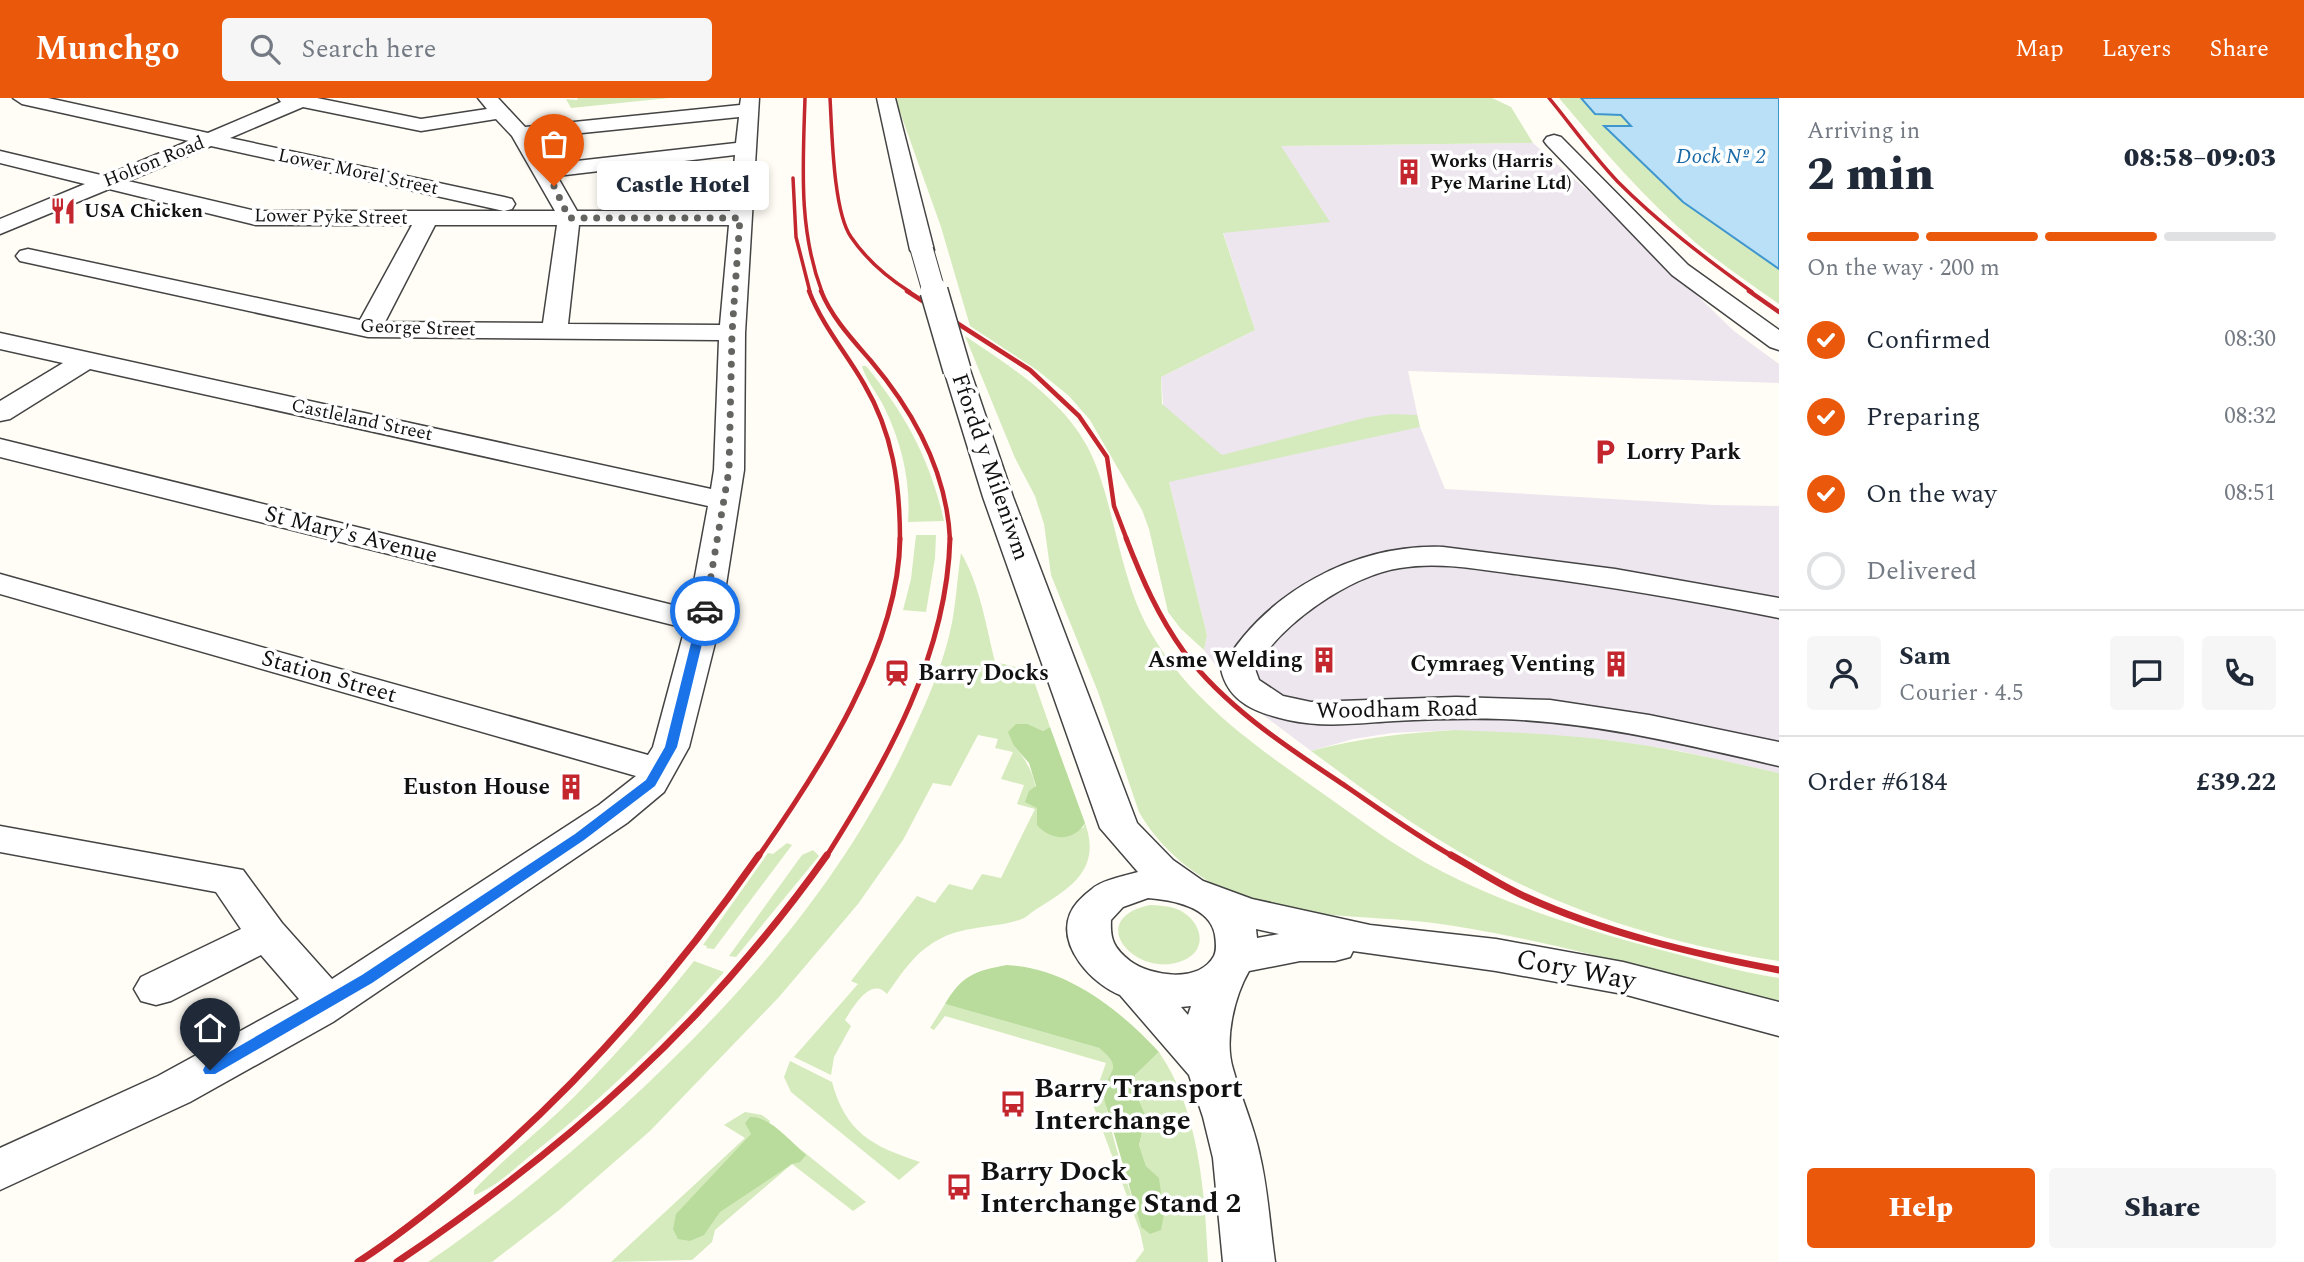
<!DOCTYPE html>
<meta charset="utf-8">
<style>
:root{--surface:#fff;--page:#f6f6f7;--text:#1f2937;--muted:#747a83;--line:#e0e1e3;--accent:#ea580c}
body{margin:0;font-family:Spectral,serif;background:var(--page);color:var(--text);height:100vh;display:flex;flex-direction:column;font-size:26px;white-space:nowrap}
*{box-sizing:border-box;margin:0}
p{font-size:23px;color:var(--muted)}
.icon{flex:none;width:38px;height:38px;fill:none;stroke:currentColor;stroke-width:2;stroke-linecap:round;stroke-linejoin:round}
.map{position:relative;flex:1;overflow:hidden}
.panel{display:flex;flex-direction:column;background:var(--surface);width:525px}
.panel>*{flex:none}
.pin{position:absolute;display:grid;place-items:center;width:60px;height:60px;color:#fff;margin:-72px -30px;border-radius:50% 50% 50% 0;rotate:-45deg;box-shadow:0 0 7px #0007}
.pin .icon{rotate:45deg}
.courier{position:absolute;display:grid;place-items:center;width:70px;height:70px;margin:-35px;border:5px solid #1a73e8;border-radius:50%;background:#fff;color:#222;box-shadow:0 2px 9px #0007}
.bubble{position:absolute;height:49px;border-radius:7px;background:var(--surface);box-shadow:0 4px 10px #0003;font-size:23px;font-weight:800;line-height:49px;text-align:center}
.headline em{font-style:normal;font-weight:800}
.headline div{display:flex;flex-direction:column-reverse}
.headline{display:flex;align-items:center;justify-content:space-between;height:119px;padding:0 28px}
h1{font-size:46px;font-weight:800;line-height:52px}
.bar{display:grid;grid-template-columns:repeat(4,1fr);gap:10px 7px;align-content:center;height:84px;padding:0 28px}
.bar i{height:9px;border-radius:5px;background:var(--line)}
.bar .current{background:var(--accent)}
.bar p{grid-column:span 4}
.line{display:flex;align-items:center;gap:18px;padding:0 28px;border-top:2px solid var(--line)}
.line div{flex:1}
.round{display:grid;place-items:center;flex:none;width:74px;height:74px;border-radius:7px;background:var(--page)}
ol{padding:0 28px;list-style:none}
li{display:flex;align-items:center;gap:21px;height:77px}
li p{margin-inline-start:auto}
li .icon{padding:7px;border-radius:50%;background:var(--accent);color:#fff;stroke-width:4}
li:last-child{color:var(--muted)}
li i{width:38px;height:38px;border:4px solid var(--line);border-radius:50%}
.action{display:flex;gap:14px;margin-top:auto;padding:14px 28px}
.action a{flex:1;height:80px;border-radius:7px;background:var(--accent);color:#fff;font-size:28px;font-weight:800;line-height:80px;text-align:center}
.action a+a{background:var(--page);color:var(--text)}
header{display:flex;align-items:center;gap:42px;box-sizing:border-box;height:98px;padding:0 35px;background:var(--accent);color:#fff}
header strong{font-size:33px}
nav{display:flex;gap:38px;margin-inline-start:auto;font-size:24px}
.search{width:490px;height:63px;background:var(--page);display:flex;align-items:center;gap:18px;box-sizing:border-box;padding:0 24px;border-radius:7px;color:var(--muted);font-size:26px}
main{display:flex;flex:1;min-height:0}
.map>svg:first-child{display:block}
.industrial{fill:#eee6ef}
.green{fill:#d5ebbd}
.forest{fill:#b9dc9c}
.water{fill:#b9e0f7;stroke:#3f96cf;stroke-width:2}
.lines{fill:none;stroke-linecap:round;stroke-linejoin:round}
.minor-casing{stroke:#444;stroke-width:3}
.minor{fill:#fff;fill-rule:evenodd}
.rail-far3{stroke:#c4262e;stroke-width:3.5}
.rail-far2{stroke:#c4262e;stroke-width:4.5}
.rail-far1{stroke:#c4262e;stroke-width:5}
.rail{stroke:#c4262e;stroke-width:7}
.minor-bridge-far1-casing{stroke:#444;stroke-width:24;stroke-linecap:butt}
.minor-bridge-casing{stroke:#444;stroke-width:30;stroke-linecap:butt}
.minor-bridge-far1{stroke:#fff;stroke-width:22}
.minor-bridge{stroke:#fff;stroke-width:27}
.route{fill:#1a73e8}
.done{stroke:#646461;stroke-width:7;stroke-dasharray:0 12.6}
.labels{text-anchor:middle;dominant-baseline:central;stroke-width:7;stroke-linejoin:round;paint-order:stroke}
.far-poi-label{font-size:19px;font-weight:bold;fill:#111;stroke:#fff;text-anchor:start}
.far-street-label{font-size:19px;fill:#111;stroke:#fff}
.far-water-label{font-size:21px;font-style:italic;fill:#1768a6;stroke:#fff}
.poi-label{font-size:23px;font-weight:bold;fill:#111;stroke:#fff;text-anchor:end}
.street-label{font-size:23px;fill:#111;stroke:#fff}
.near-street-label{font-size:28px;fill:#111;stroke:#fff}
.near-poi-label{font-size:28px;font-weight:bold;fill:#111;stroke:#fff;text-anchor:start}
</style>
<header>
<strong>Munchgo</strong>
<div class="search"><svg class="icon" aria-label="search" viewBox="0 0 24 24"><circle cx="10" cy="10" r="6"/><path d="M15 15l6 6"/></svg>Search here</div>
<nav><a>Map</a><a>Layers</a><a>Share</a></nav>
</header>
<main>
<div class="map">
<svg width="1779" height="1164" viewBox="0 0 1779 1164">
<rect width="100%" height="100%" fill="#fffdf5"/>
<!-- industrial -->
<path class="industrial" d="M1533,45L1596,100L1734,233L1779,266V285L1408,273L1420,329L1445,391L1714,407L1779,408V675L1680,653L1616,643L1455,632L1392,635L1353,641L1311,653L1239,599L1204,552L1207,537L1169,384L1161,279L1255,232L1223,134L1281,48Z"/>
<!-- green -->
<g class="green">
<path d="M578,0H669L571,10L566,1L577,2Z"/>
<path d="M895,0H1492L1511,9L1533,45L1281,48L1330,124L1223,135L1255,232L1161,279L1162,306L1222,357L1368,319L1391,316L1417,317L1420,329L1169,384L1207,537L1204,552L1181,531L1168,514L1149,431L1142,412L1090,322L1069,298L1037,272L970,228L941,129Z"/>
<path d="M1559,0H1581L1595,16L1621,17L1632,28L1605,29L1683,104L1779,171V206C1751,186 1722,167 1696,145C1645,101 1602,51 1559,0Z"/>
<path d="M965,238C1017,273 1077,310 1098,373C1117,426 1122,485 1151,535C1187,598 1247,642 1305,683C1350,714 1394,749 1443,774C1512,809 1586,832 1661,852C1700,862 1739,874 1779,880V908C1672,877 1565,846 1454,828C1382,816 1304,824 1234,796C1196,780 1160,751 1139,714L1098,594L1051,477L1044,426L1035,398L1015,360Z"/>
<path d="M862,268H866C906,317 930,361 944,423L908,424C911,385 902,346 885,311C879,297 865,281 862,268Z"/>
<path d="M916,437H936L935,460L926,514L903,512L911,481Z"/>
<path d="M961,455C980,487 986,528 995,564L1016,569L1028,566L1050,629L1043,633L1028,626L1014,648C1037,674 1038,693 1037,727L1083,730L1085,725C1102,772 1070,790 1035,812C1030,815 1027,819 1022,821C995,831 964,827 938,842C915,854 902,875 887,896C871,878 853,909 845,922L851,928L834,959L831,977L794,959L858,886L851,883L917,798L935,805L949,786L972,792L982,776L1001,780L1035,711L1017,706L1024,687L1001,681L1013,654L995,650L998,641L978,637L951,688L933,685L903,742L858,806L779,899L650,1033L558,1113L492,1164H428C496,1118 558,1066 619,1012C734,907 839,790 906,648C923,612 941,573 950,534C956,508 957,481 961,455Z"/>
<path d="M1455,632C1508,634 1562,636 1615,643C1671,650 1725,663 1779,675V863C1685,849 1589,821 1504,778C1435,744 1372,698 1311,653C1359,640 1405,635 1455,632Z"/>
<path d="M787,745L792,747L714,851L706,850L707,848L703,847L768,755L773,756Z"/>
<path d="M813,752L819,758L736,859L729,858L802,757Z"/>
<path d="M1150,807C1159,807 1168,808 1177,811C1201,821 1211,852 1182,863C1136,881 1083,821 1150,807Z"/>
<path d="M694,863L724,874C665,940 601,1002 531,1057C514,1071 495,1090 474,1097V1092C505,1059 541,1032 573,1000C616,957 656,911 694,863Z"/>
<path d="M945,906L1099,950C1131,976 1101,975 1105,1002C1112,1045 1129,1087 1141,1129L1159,1081L1146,1068L1139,1047L1146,1019L1136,995L1135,977L1159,954C1199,1012 1205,1095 1208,1164H1135L1144,1152L1140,1133L1092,1004L1106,965L945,918L934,932L930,930Z"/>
<path d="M790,963L832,984C846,1035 872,1048 920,1064L899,1082L791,994L784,979Z"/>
<path d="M745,1014L762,1017L770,1023L769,1026L866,1104L853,1113L792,1066L715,1132L712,1144L692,1162L611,1164L745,1040L724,1027Z"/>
</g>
<!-- forest -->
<g class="forest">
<path d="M1016,626H1028L1043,633L1050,629L1085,725C1073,745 1050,742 1037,727V710L1025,704L1029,693L1036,688L1029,665L1014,648L1008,634Z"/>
<path d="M1007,867C1067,870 1119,911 1159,954L1135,977L1136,995L1146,1019L1139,1047L1146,1068L1159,1080L1164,1116L1161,1132L1150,1136L1141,1129L1108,1015C1107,1010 1104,1003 1104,998C1105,972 1127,973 1099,950L945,906C962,877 975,873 1007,867Z"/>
<path d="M750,1019C770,1018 791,1044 806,1057L800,1064L792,1066L720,1114L704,1137L690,1143L678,1141L673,1131L676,1116L751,1036L745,1025Z"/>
</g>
<!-- water -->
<path class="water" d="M1581,0H1779V171L1683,104L1604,28H1631L1621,17L1595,16Z"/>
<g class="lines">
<!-- minor casing -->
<g class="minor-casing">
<g id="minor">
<path d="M13,0H48L208,35L281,4L278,0H317L421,21L487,11L478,0H498L525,29L740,7L741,0H759L745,235L744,372L720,525L689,649L664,694L627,725L333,924L190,1004L0,1092V1050L158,978L299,901L261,857L171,903L156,907L141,903L134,891L141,879L241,831L216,794L0,754V728L243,772L282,825L332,881L599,707L636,678L0,496V476L648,657L653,649L685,530L0,359V341L689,511L708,408L90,271L10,321L0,323V303L63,265L0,251V235L711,391L714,372L719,242L368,239L20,163L16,158L20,153L28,151L360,222L412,127H256L109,91L0,136V121L85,86L0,65V53L105,78L189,43L22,6ZM303,9L421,33L496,21L512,38L555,113H256L128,83L211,48L504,113L512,111L515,106L512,101L504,99L230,40ZM739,19L736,45L550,66L533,40ZM735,57L730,113H577L557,78ZM435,127H557L543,225L385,224ZM579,127H729L720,227L568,226Z"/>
<path d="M877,0H895L934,152L930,157H914L910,152Z"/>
<path d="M1554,37L1561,39L1688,167L1779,232V252L1770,249L1672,177L1547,47L1544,43L1547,39Z"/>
<path d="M957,264L966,266L970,272L1013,399L1137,725L1173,762L1203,783L1252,801L1370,827L1496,841L1623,864L1779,904V938L1623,896L1496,873L1353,853L1350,859L1335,863H1300L1249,873C1234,899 1224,942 1233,971C1241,1000 1254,1028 1260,1058C1268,1092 1270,1129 1275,1164H1223L1213,1060L1203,1019L1189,977L1120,897C1092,886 1057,848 1070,816C1074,806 1084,797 1092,791C1102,782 1124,778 1138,774L1100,730L983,399L944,272L948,266ZM1148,800C1172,802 1210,808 1215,837C1216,844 1217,852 1214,858C1199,886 1150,878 1130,863C1114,850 1110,842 1111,822L1123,809ZM1256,831L1279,836L1257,840ZM1191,908L1188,917L1181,909Z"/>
<path d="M1443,449L1615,471L1779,500V520C1694,503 1608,488 1522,477C1482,472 1440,463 1400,470C1349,478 1280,526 1255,571L1259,582L1283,598L1311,604L1456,599L1550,602L1649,617L1779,644V668C1687,647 1595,624 1501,621C1465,620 1430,621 1394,623C1359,625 1324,630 1288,622C1258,615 1228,605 1221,571C1265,494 1355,446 1443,449Z"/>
</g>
</g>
<!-- minor -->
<use href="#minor" class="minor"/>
<!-- rail-far3 -->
<g class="rail-far3">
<path d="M805,0C803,66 798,131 822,194"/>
<path d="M830,0C832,33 833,113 851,139C866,161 888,180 910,194"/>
<path d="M1549,0C1572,28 1593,58 1618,84C1659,125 1705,160 1752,194"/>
<path d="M793,80L796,139L810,194"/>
</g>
<!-- rail-far2 -->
<g class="rail-far2">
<path d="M809,193C822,227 846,255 864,286C893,335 900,386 900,442"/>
<path d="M821,193C832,220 852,241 871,263C914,314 947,374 950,442"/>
<path d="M907,193L1030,272L1079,318L1107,359L1114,408L1127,442"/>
<path d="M1749,193L1779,214"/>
</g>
<!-- rail-far1 -->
<g class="rail-far1">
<path d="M1126,440C1142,481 1158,518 1184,554C1226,610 1290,651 1347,689C1382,713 1417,738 1454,759"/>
<path d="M758,759C819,672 899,550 900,440"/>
<path d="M826,759C887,662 947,558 950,440"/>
</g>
<!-- rail -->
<g class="rail">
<path d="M1451,757C1476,771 1500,787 1526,799C1605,835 1694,856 1779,872"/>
<path d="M358,1164C397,1139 433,1110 468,1081C581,986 675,877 759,757"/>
<path d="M397,1164C569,1048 706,927 827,757"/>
</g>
<!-- minor-bridge-far1 casing -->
<g class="minor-bridge-far1-casing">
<path id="minor-bridge-far1" d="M922,152L934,194"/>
</g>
<!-- minor-bridge casing -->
<g class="minor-bridge-casing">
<path id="minor-bridge" d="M934,193L957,272"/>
</g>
<!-- minor-bridge-far1 -->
<use href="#minor-bridge-far1" class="minor-bridge-far1"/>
<!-- minor-bridge -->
<use href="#minor-bridge" class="minor-bridge"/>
</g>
<!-- route -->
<path class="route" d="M705,510L710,513L677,649L655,688L584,742L372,885L215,976H205L203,972L205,968L362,877L575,736L646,682L665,649L699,513Z"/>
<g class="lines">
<!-- done -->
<path class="done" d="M554,88L569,120H740L732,235L729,372L705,513"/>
</g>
<!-- icons -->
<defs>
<g id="building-bare" transform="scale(2.1)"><path d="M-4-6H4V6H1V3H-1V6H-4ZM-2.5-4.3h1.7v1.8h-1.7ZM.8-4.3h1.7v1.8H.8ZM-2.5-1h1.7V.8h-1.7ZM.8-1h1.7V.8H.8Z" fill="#c4262e" stroke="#fff" stroke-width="2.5" paint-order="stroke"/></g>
<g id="restaurant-bare" transform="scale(2.1)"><path d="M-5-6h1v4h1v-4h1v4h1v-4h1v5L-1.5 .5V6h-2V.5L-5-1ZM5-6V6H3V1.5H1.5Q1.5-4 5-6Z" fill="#c4262e" stroke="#fff" stroke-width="2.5" paint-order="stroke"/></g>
<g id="parking-bare" transform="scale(2.1)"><path d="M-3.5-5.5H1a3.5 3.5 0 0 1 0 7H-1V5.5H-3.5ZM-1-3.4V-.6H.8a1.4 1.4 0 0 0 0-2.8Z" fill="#c4262e" stroke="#fff" stroke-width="2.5" paint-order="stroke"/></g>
<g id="station-bare" transform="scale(2.1)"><path d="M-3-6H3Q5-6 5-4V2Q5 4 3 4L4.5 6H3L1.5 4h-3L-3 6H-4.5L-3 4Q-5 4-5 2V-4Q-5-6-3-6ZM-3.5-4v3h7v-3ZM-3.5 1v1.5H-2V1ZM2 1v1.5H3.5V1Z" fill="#c4262e" stroke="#fff" stroke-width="2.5" paint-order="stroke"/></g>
<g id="bus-bare" transform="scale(2.1)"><path d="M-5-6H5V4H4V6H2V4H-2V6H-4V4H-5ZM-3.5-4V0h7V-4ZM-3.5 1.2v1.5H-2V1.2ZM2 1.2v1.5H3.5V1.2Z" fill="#c4262e" stroke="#fff" stroke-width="2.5" paint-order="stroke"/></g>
</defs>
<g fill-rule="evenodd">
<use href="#building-bare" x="1409" y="74"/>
<use href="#restaurant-bare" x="63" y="113"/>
<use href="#parking-bare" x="1605" y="354"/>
<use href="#building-bare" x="1324" y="562"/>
<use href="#building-bare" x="1616" y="566"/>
<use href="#station-bare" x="897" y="575"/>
<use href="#building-bare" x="571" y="689"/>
<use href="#bus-bare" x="1013" y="1006"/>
<use href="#bus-bare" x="959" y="1089"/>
</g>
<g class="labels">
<!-- far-poi labels -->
<g class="far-poi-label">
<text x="1430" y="63">Works (Harris<tspan x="1430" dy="22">Pye Marine Ltd)</tspan></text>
<text x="84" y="113">USA Chicken</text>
</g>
<!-- far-street labels -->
<g class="far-street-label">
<text transform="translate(154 64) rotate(-22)">Holton Road</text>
<text transform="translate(358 74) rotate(12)">Lower Morel Street</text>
<text transform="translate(331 119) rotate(1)">Lower Pyke Street</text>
<text transform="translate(418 230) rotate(2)">George Street</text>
<text transform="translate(362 322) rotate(12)">Castleland Street</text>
</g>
<!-- far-water labels -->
<g class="far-water-label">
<text x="1721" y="59">Dock Nº 2</text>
</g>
<!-- poi labels -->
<g class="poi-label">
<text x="1626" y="354" text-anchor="start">Lorry Park</text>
<text x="1303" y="562">Asme Welding</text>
<text x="1595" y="566">Cymraeg Venting</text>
<text x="918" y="575" text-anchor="start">Barry Docks</text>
<text x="550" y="689">Euston House</text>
</g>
<!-- street labels -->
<g class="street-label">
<text transform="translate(990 369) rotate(71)">Ffordd y Mileniwm</text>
<text transform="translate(351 437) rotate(14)">St Mary's Avenue</text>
<text transform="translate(329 579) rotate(16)">Station Street</text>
<text transform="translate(1397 612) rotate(-1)">Woodham Road</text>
</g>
<!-- near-street labels -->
<g class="near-street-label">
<text transform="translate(1576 872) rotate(11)">Cory Way</text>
</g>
<!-- near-poi labels -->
<g class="near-poi-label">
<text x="1034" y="990">Barry Transport<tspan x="1034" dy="32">Interchange</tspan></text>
<text x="980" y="1073">Barry Dock<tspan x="980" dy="32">Interchange Stand 2</tspan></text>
</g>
</g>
</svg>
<div class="pin" style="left:554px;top:88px;background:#ea580c"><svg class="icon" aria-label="bag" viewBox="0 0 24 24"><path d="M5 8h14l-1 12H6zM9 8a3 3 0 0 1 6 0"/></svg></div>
<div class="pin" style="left:210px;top:972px;background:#1f2937"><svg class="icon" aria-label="home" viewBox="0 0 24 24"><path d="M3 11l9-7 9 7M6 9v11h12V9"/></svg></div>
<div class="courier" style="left:705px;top:513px"><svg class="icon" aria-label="car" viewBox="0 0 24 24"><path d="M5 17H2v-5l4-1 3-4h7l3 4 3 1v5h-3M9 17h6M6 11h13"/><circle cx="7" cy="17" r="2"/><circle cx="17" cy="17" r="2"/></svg></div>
<div class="bubble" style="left:597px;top:63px;width:172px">Castle Hotel</div>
</div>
<section class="panel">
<div class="headline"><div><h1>2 min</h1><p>Arriving in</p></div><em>08:58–09:03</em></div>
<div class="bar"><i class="current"></i><i class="current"></i><i class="current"></i><i></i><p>On the way · 200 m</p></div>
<ol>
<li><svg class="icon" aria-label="check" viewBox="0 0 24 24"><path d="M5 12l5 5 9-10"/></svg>Confirmed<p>08:30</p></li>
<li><svg class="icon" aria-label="check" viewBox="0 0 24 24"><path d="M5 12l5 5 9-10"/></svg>Preparing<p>08:32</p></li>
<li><svg class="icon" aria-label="check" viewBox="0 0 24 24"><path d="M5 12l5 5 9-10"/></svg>On the way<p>08:51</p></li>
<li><i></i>Delivered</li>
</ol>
<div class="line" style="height:126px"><a class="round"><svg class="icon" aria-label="person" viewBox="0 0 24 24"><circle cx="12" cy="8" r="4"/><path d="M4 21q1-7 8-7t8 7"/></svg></a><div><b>Sam</b><p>Courier · 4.5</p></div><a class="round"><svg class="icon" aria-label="chat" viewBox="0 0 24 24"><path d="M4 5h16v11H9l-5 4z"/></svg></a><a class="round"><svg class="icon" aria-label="phone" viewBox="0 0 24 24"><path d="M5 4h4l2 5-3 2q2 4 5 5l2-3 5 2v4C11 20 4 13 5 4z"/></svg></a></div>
<div class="line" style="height:91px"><div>Order #6184</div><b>£39.22</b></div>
<div class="action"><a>Help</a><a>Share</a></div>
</section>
</main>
